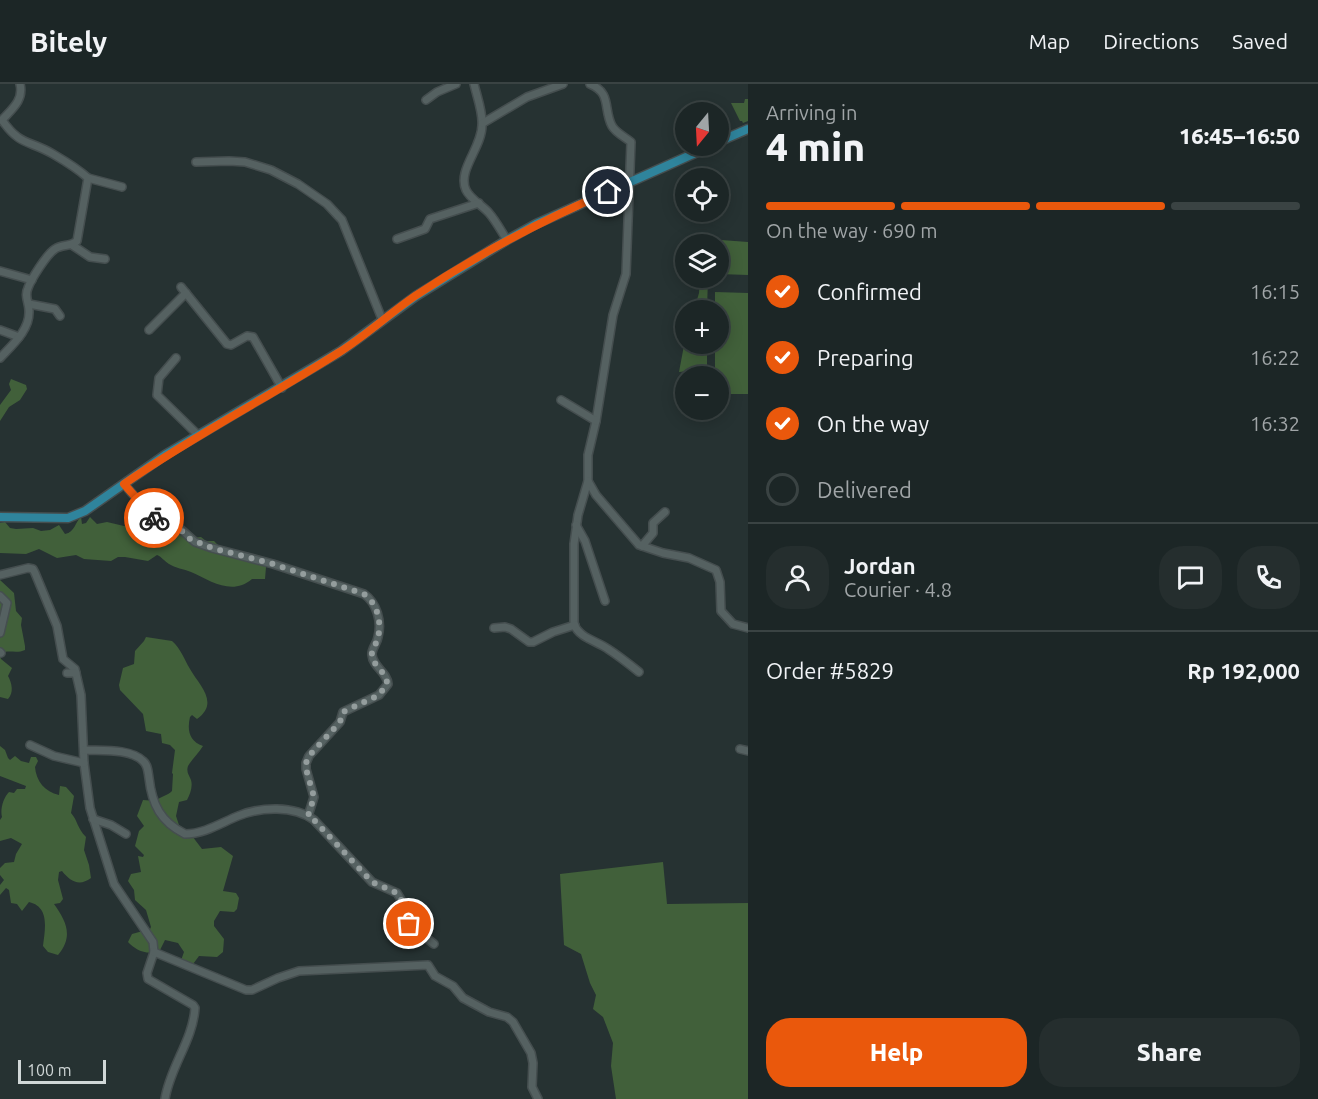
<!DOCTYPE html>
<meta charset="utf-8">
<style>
:root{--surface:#1c2626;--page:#252e2e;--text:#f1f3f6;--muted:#a0a5a7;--line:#3a4343;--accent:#ea580c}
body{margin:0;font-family:Ubuntu,sans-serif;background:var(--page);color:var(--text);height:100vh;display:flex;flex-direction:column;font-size:22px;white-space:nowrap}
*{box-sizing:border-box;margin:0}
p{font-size:20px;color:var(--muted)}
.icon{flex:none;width:33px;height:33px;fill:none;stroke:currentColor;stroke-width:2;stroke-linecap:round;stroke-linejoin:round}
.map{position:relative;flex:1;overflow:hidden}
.sheet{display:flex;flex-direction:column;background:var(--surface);width:570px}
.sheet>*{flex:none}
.needle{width:39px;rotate:198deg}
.buttons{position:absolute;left:675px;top:18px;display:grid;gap:12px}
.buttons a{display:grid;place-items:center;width:54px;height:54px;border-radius:50%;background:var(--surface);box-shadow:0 3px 15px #0003,0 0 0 2px var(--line);font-size:30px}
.scale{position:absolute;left:18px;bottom:15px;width:88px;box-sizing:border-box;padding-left:6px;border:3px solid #d0d7d7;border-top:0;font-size:16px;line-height:21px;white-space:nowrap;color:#d0d7d7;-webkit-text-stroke:4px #263232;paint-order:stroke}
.pin{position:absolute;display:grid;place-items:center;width:51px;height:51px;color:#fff;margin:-26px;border:3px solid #fff;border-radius:50%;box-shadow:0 2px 6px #0007}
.courier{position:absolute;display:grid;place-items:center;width:60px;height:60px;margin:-30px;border:4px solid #ea580c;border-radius:50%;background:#fff;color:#222;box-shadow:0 2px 8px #0007}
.summary em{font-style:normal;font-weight:800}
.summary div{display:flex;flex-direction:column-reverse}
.summary{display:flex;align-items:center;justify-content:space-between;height:102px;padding:0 18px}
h1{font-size:39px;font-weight:800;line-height:45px}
.bar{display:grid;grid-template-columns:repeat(4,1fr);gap:9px 6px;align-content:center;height:72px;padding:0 18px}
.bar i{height:8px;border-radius:4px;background:var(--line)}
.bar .active{background:var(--accent)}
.bar p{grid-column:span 4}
.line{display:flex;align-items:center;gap:15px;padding:0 18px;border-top:2px solid var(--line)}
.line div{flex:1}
.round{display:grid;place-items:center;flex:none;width:63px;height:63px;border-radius:24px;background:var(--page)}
ol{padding:0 18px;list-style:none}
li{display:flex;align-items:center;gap:18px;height:66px}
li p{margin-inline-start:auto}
li .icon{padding:6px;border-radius:50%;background:var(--accent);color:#fff;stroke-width:4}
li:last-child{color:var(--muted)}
li i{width:33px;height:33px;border:3px solid var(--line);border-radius:50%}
.cta{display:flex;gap:12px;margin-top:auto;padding:12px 18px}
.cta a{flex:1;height:69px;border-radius:24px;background:var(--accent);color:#fff;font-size:24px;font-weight:800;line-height:69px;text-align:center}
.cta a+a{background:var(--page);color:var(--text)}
header{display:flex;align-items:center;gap:36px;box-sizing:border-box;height:84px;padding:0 30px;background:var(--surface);border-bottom:2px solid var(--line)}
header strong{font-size:28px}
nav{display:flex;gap:33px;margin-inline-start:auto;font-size:21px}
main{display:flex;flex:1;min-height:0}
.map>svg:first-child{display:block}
.green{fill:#41603a}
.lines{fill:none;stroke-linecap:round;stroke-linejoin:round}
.minor-casing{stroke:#454e4f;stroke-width:10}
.major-casing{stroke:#454e4f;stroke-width:11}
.minor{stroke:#556161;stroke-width:7}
.major{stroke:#2f849c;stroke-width:8}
.done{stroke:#949d9d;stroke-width:6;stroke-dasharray:0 10.8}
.route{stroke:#ea580c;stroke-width:8}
</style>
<header>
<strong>Bitely</strong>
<nav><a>Map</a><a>Directions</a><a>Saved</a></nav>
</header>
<main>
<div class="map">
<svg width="748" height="1015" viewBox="0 0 748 1015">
<rect width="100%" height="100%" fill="#263232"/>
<!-- green -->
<g class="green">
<path d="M745,15H748V37L743,39L742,37H740L731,19H744Z"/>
<path d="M708,155L748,158V191L719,190L718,160H707Z"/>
<path d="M700,194H708L707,226H694L699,209Z"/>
<path d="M715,208L748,209V310H719L718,292H715V260H718V226H715Z"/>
<path d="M685,256L686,260H707V292H696L698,282C691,283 687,288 679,288Z"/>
<path d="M11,295L26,301L27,305L20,316L9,323L0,337V321L11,306L9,300Z"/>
<path d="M155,432L167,435L191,454L201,453L206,457H214L221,464L250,475L255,471L264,477L266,483L265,495H252C232,512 211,497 191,488C184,485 175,484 169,480C164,477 162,473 157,471L148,477L125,473H118L111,477L84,475L76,471L57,474L39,465L26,470L0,469V439L5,438L10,444L16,445L33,444L41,447L50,446L59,441L65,450C75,448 75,438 81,433L82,440L86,439L90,433L97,440L107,438L124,442L130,439L143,437L146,433Z"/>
<path d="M0,496L14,509L16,527L22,534L21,541L25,562V566C17,570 7,565 0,570L1,575L12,584L8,592C12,599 14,609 8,615L0,613Z"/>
<path d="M146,553L172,557C181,565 184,575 190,585C199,601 220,619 197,635L192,631L190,633C187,646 189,657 203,662C199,669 192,675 188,682C186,688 189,691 191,696C193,703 190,710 187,716L179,718L176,732L179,741L189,748L202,765L221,763L233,772L223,807L236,809L239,814L237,825L234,828L220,827L214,837V842L224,855L223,868L217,873L199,872L190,884L180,879L184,868L178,859L165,856L160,866C149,872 136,867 128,858L132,850L150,845L151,843L146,826L135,816L134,806L128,797L131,790L141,788L138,772L143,773L144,771L135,762L139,747L144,742L137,732L143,716L156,717C161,712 167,712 172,707L173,690L172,689L175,666L170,661L162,659L161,650L146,647L143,630L120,606L119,601L123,584L134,580L135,567L144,557Z"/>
<path d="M0,662L5,666L8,674L10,676L15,672L21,677L29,679L31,673H36L38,677L35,683C36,697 45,708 59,711L60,702L66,703L74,712L71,729C78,737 77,744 86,753L84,766L89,781L91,794C79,803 70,797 62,787L59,788L58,796L63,815L60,819L54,820C66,837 74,852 58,871L48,868L43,862C45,845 50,823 29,818L22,827L17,820L11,819L9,806L6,804L0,811V801L4,796L0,791V784L5,779L14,778L16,770L22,760L11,754L0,757V736L2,733C0,726 3,714 9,708L14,709L17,705H25L26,702L0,692Z"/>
<path d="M663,778L667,820L748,819V1015H616L611,982L613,959L603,933L593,925L596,911L590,899L581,870L564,861L560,790Z"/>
</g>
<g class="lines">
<!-- minor casing -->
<g class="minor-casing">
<g id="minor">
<path d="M474,0C477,13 483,28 482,41C482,64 457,86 466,106C470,115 482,121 489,129C496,137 501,147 507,156"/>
<path d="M590,0C612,9 603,25 612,42C616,49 625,53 631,58L626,190L613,231L596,337L588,371V397L596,411L639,461L663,469L689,474L716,486L720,498L721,527L733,540L748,544"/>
<path d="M426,16L437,8L456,0"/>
<path d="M483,39L527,13L563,0"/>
<path d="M196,78L229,77L245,78L271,86L298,100L327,120L342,136L382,235"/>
<path d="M88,94L122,103"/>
<path d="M397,155L425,145L430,135L479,119"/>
<path d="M72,161L90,173L105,175"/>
<path d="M0,187L32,196"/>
<path d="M181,203L227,260L231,261L247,252L253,253L282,304"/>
<path d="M29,220L55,225L60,232"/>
<path d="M0,246L19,253"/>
<path d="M149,246L186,209"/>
<path d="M0,274C12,261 30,246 29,227C29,218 24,212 28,204C31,195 47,170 55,165C62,160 70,163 77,157L88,94C78,85 65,77 53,70C29,56 20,62 2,36C12,25 24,16 20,0"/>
<path d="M176,274L159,294L157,311L198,351"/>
<path d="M561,316L596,337"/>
<path d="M588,397L578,431L574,460V540C579,554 597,557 608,565C619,572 629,580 639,588"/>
<path d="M124,400L155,436L175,440L195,458L212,464L273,480L364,510C377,519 382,538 378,553C377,560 371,565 372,571C373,583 387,588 388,600L379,611L343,628L340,638L309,672L306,679V685L314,713L308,732"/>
<path d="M576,441L585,457L605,517"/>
<path d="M642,462L653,449V439L665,428"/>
<path d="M0,491L28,484L33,485L35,489L57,542L63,575L75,585L81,611L84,679L90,724L114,800L153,858L154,868L147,889L148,895L193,921L195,924C193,956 170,983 165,1015"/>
<path d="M0,512L7,519L0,549"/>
<path d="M494,544L505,543L511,545L529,558H533L553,548L575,541"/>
<path d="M0,568L1,569"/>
<path d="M67,589H76"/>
<path d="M30,661L54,672L84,679"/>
<path d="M740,665L748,667"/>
<path d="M84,666C101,667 130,664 143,677C148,681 148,688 149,694C152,721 161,738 185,750C204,750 221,739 238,732C260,723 294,721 314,736L372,798L397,809L403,819L405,834L409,840L434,860"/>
<path d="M93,735L111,741L126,750"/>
<path d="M154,868L246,906H252L278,894L299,887L428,881L435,892L453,902L463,914L489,928L507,933L513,938L531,969L533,979L532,1003L538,1015"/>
</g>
</g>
<!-- major casing -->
<g class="major-casing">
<g id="major">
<path d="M718,58L748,45"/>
<path d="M0,433L68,434L85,427L165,371L341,267L416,212L507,156L536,140L711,62"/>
</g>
</g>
<!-- minor -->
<use href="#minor" class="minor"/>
<!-- major -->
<use href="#major" class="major"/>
</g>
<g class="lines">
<!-- done -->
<path class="done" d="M154,434L161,438L175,440L190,455L212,464L273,480L364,510C377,519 382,538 378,553C377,560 371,565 372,571C373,583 387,588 387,600L379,611L343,628L340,638L309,672L306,679V685L314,713L308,732L314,736L372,798L397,809L403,819L405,834L409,840"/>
<!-- route -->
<path class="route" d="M154,434L124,400C193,352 267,314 338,269C365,252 389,230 415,212C477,171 540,137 608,108"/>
</g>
</svg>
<div class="buttons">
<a><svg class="needle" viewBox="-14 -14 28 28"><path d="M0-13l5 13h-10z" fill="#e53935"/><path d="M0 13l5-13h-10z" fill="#a0a5a7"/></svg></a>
<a><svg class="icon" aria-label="locate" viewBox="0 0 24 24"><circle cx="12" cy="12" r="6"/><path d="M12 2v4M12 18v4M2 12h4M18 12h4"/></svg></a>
<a><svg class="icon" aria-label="layers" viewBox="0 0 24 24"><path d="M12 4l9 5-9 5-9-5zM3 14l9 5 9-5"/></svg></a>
<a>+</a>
<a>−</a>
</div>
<div class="scale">100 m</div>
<div class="pin" style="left:409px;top:840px;background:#ea580c"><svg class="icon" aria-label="bag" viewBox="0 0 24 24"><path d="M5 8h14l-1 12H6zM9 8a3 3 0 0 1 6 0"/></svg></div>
<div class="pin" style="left:608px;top:108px;background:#1f2937"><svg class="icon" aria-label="home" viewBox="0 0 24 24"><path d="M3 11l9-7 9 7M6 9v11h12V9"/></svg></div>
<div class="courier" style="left:154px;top:434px"><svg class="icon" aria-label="bike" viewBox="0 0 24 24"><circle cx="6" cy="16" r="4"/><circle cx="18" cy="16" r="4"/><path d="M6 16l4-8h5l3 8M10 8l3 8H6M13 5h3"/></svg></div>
</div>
<section class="sheet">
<div class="summary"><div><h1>4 min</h1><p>Arriving in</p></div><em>16:45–16:50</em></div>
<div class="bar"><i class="active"></i><i class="active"></i><i class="active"></i><i></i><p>On the way · 690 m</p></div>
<ol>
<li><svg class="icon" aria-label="check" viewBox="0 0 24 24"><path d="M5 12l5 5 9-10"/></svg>Confirmed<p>16:15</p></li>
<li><svg class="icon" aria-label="check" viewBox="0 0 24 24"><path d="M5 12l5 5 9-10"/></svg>Preparing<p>16:22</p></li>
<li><svg class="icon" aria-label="check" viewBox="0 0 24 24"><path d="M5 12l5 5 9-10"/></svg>On the way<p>16:32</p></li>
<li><i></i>Delivered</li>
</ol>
<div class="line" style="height:108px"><a class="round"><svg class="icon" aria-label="person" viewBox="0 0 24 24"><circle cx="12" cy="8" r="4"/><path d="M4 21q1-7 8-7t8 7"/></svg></a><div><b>Jordan</b><p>Courier · 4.8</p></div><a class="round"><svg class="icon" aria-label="chat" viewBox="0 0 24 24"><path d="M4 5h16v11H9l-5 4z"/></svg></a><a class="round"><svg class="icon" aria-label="phone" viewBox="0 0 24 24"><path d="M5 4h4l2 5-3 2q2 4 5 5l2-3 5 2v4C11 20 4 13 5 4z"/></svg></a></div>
<div class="line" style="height:78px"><div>Order #5829</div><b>Rp 192,000</b></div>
<div class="cta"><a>Help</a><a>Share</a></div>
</section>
</main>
